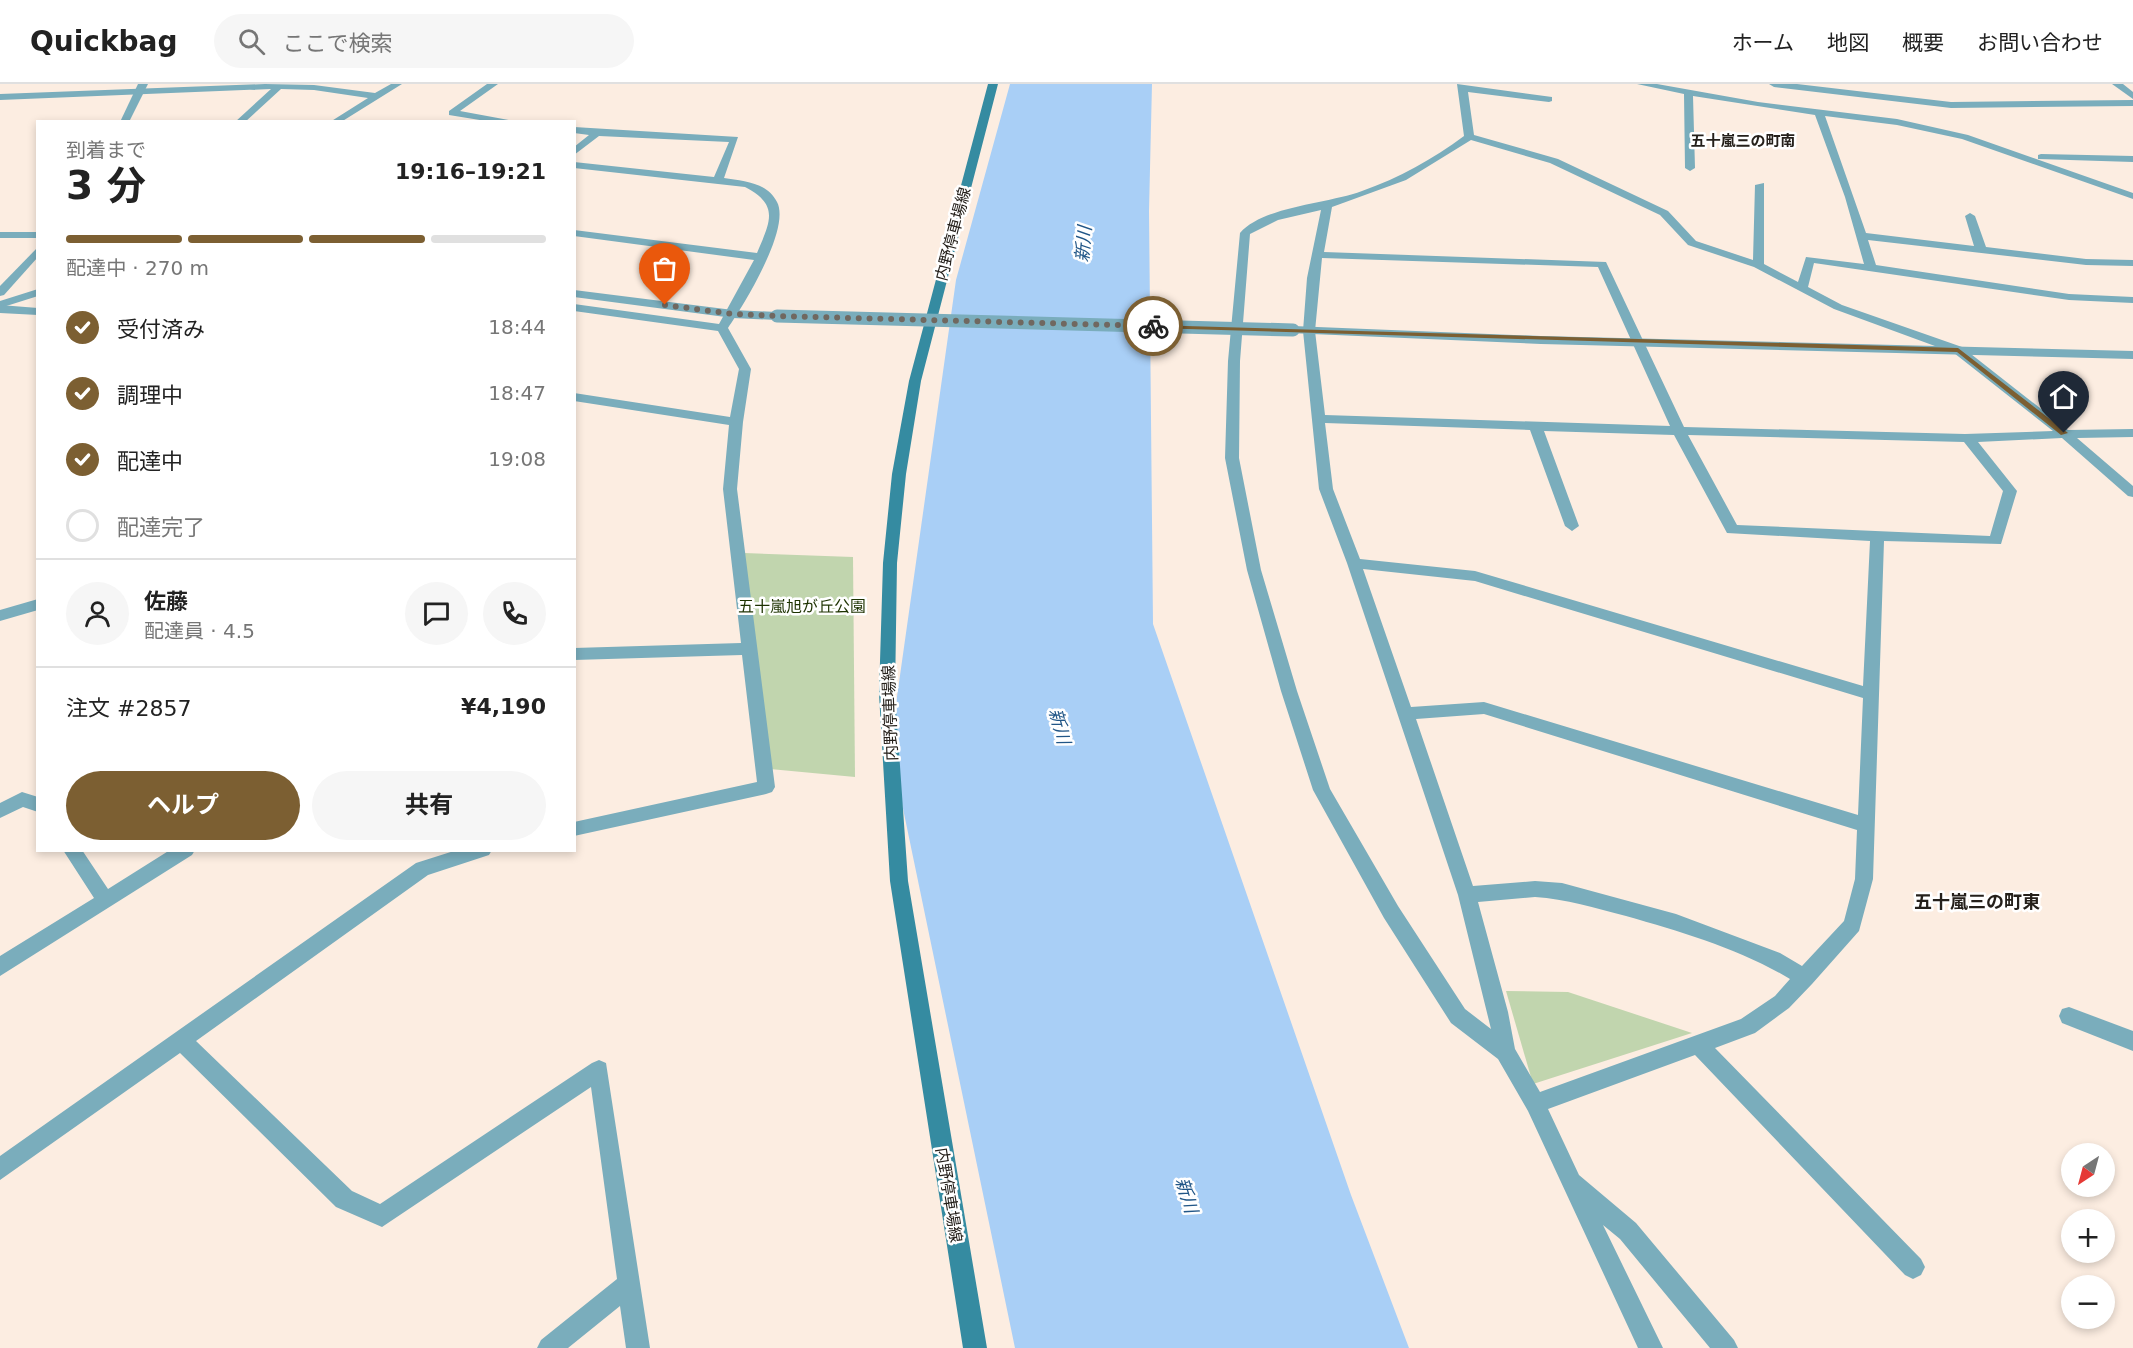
<!DOCTYPE html>
<html lang="ja">
<meta charset="utf-8">
<style>
:root{--surface:#fff;--page:#f6f6f6;--text:#222;--muted:#767676;--line:#e0e0e0;--accent:#7c5f32}
body{margin:0;font-family:"DejaVu Sans","Noto Sans JP",sans-serif;background:var(--page);color:var(--text);height:100vh;display:flex;flex-direction:column;font-size:22px;white-space:nowrap}
*{box-sizing:border-box;margin:0}
p{font-size:20px;color:var(--muted)}
.icon{flex:none;width:33px;height:33px;fill:none;stroke:currentColor;stroke-width:2;stroke-linecap:round;stroke-linejoin:round}
.map{position:relative;flex:1;overflow:hidden}
.side{position:absolute;left:36px;top:36px;width:540px;height:732px;display:flex;flex-direction:column;background:var(--surface);border-radius:0px;box-shadow:0 3px 9px #0003}
.side>*{flex:none}
.needle{width:39px;rotate:216deg}
.tools{position:absolute;left:2061px;top:1059px;display:grid;gap:12px}
.tools a{display:grid;place-items:center;width:54px;height:54px;border-radius:50%;background:var(--surface);box-shadow:0 3px 9px #0003;font-size:30px}
.pin{position:absolute;display:grid;place-items:center;width:51px;height:51px;color:#fff;margin:-62px -26px;border-radius:50% 50% 50% 0;rotate:-45deg;box-shadow:0 0 6px #0007}
.pin .icon{rotate:45deg}
.courier{position:absolute;display:grid;place-items:center;width:60px;height:60px;margin:-30px;border:4px solid #7c5f32;border-radius:50%;background:#fff;color:#222;box-shadow:0 2px 8px #0007}
.headline em{font-style:normal;font-weight:700}
.headline div{display:flex;flex-direction:column-reverse}
.headline{display:flex;align-items:center;justify-content:space-between;height:102px;padding:0 30px}
h1{font-size:39px;font-weight:700;line-height:45px}
.bar{display:grid;grid-template-columns:repeat(4,1fr);gap:9px 6px;align-content:center;height:72px;padding:0 30px}
.bar i{height:8px;border-radius:4px;background:var(--line)}
.bar .selected{background:var(--accent)}
.bar p{grid-column:span 4}
.line{display:flex;align-items:center;gap:15px;padding:0 30px;border-top:2px solid var(--line)}
.line div{flex:1}
.round{display:grid;place-items:center;flex:none;width:63px;height:63px;border-radius:32px;background:var(--page)}
ol{padding:0 30px;list-style:none}
li{display:flex;align-items:center;gap:18px;height:66px}
li p{margin-inline-start:auto}
li .icon{padding:6px;border-radius:50%;background:var(--accent);color:#fff;stroke-width:4}
li:last-child{color:var(--muted)}
li i{width:33px;height:33px;border:3px solid var(--line);border-radius:50%}
.cta{display:flex;gap:12px;margin-top:auto;padding:12px 30px}
.cta a{flex:1;height:69px;border-radius:36px;background:var(--accent);color:#fff;font-size:24px;font-weight:700;line-height:69px;text-align:center}
.cta a+a{background:var(--page);color:var(--text)}
header{display:flex;align-items:center;gap:36px;box-sizing:border-box;height:84px;padding:0 30px;background:var(--surface);border-bottom:2px solid var(--line)}
header strong{font-size:28px}
nav{display:flex;gap:33px;margin-inline-start:auto;font-size:21px}
.search{width:420px;height:54px;background:var(--page);display:flex;align-items:center;gap:15px;box-sizing:border-box;padding:0 21px;border-radius:33px;color:var(--muted);font-size:22px}
.map>svg:first-child{display:block}
.green{fill:#c1d5ae}
.water{fill:#a9cff6}
.lines{fill:none;stroke-linecap:round;stroke-linejoin:round}
.service{fill:#7aadbc;fill-rule:evenodd}
.minor{fill:#7aadbc;fill-rule:evenodd}
.tertiary{fill:#7aadbc;fill-rule:evenodd}
.secondary{fill:#358ba1;fill-rule:evenodd}
.tertiary-bridge{stroke:#7aadbc;stroke-width:13}
.route{fill:#7c5f32}
.done{stroke:#706860;stroke-width:6;stroke-dasharray:0 10.8}
.labels{text-anchor:middle;dominant-baseline:central;stroke-width:5;stroke-linejoin:round;paint-order:stroke}
.far-neighbourhood-label{font-size:15px;font-weight:bold;fill:#25201b;stroke:#fff}
.street-label{font-size:16px;fill:#25201b;stroke:#fff}
.park-label{font-size:16px;fill:#1d3200;stroke:#fff}
.water-label{font-size:18px;font-style:italic;fill:#215687;stroke:#fff}
.neighbourhood-label{font-size:18px;font-weight:bold;fill:#25201b;stroke:#fff}
</style>
<header>
<strong>Quickbag</strong>
<div class="search"><svg class="icon" aria-label="search" viewBox="0 0 24 24"><circle cx="10" cy="10" r="6"/><path d="M15 15l6 6"/></svg>ここで検索</div>
<nav><a>ホーム</a><a>地図</a><a>概要</a><a>お問い合わせ</a></nav>
</header>
<div class="map">
<svg width="2133" height="1264" viewBox="0 0 2133 1264">
<rect width="100%" height="100%" fill="#fcede1"/>
<!-- green -->
<g class="green">
<path d="M744,469L853,473L855,693L770,685Z"/>
<path d="M1506,907L1568,908L1692,949L1533,1000Z"/>
</g>
<!-- water -->
<path class="water" d="M1010,0H1152L1149,127L1153,540L1351,1111L1409,1264H1015L890,662L956,196Z"/>
<g class="lines">
<!-- service -->
<path class="service" d="M38,205V212L0,224V217Z"/>
<!-- minor -->
<g class="minor">
<path d="M265,0L314,1L375,9L391,0H402L341,38H330L368,14L314,6L281,5L245,38H235L271,5L0,16V10Z"/>
<path d="M487,0H498L460,27L520,38H492L449,31V27Z"/>
<path d="M1457,0L1552,13V17L1549,18L1468,8L1474,51L1558,75L1668,127L1696,157L1753,176L1755,101L1764,99V180L1798,198L1806,173L1864,180L1845,113L1815,31L1693,12L1695,84L1690,87L1685,84L1684,10L1637,0H1657L1758,18L1897,35L1968,51L2133,109V115L1962,55L1897,41L1825,32L1866,149L1974,162L1965,132L1970,129L1975,132L1986,163L2086,175L2133,176V182L2086,181L1868,156L1876,181L2069,210L2133,213V219L2069,216L1814,179L1808,203L1842,221L1962,263L2068,346L2133,345V353L2077,354L2133,402V413L2128,412L2062,354L1978,358L2017,407L2001,460L1884,457L1873,795L1859,847L1812,900L1789,924L1755,949L1715,964L1921,1175L1925,1183L1921,1191L1913,1195L1905,1191L1695,971L1548,1025L1579,1091L1636,1139L1734,1256L1738,1264H1710L1620,1155L1603,1141L1663,1264H1638L1528,1027L1498,975L1451,939L1384,834L1313,706L1281,607L1247,486L1225,374L1228,277L1240,149C1264,122 1327,120 1362,107C1399,94 1433,75 1464,52ZM1471,56L1550,79L1660,131L1688,161L1754,183L1834,225L1954,269L2053,347L1965,350L1684,343L1606,178L1324,168L1332,123L1406,96ZM1321,126L1307,194L1303,247L1319,405L1347,479L1458,811L1491,945L1465,925L1398,822L1330,705L1297,607L1261,486L1239,374L1240,277L1250,150L1278,136ZM1322,174L1598,183L1670,342L1325,331L1315,247ZM1325,339L1530,346L1565,442L1572,447L1579,442L1544,347L1674,351L1727,449L1870,457L1863,602L1475,487L1360,475L1333,405ZM1688,351L1964,358L2003,407L1990,452L1737,441ZM1363,485L1475,497L1863,614L1858,731L1484,618L1411,623ZM1484,630L1857,746L1855,795L1844,837L1802,882L1780,869L1676,830L1562,799L1535,797L1473,802L1416,635ZM1535,813C1566,815 1595,824 1626,832C1682,848 1740,865 1790,895L1775,912L1741,935L1540,1008L1515,965L1508,928L1478,818Z"/>
<path d="M1769,0H1797L1951,18L2133,16V22L1951,24L1774,3Z"/>
<path d="M2112,0H2123L2133,8V15Z"/>
<path d="M574,43L738,53L724,94C743,97 767,98 777,118C791,144 744,221 728,244L751,285L743,338L737,405L775,703L772,708L766,710L574,752V738L757,698L742,571L574,576V564L741,559L723,405L729,341L574,317V309L730,333L739,285L718,247L574,227V220L719,240L754,176L574,152V146L757,169C770,138 780,121 745,103L574,84V78L714,93L729,58L599,52L574,71V63L589,51L574,49Z"/>
<path d="M2041,70L2133,72V78L2038,75V71Z"/>
<path d="M0,221L38,224V231L0,229Z"/>
<path d="M38,515V526L0,537V526Z"/>
<path d="M22,708L38,713V728L23,723L0,734V719Z"/>
<path d="M63,766H82L108,805L170,766H195L192,771L0,892V872L94,814Z"/>
<path d="M457,766H492L489,771L428,791L196,957L352,1107L380,1120L592,979L599,976L606,979L650,1264H626L620,1222L568,1264H537L541,1256L617,1195L591,1003L382,1143L336,1123L180,969L0,1096V1072L416,779Z"/>
<path d="M2069,923L2133,947V967L2062,939L2059,932L2062,925Z"/>
</g>
<!-- tertiary -->
<g class="tertiary">
<path d="M138,0H148L129,38H120Z"/>
<rect x="0" y="148" width="38" height="6"/>
<path d="M38,163V173L4,211L0,212V202Z"/>
<path d="M574,206L733,226L777,228L783,232L777,236L733,234L574,213Z"/>
<path d="M1293,242L1541,252L2133,267V275L1541,260L1289,249V243Z"/>
</g>
<!-- secondary -->
<path class="secondary" d="M988,0H998L921,297L906,390L897,479L895,610L908,797L987,1264H963L890,797L879,610L883,479L892,390L909,297Z"/>
<!-- tertiary-bridge -->
<path class="tertiary-bridge" d="M777,232L1293,246"/>
</g>
<!-- route -->
<path class="route" d="M1151,241L1958,264L2068,349L2061,351L1957,268L1153,244Z"/>
<g class="lines">
<!-- done -->
<path class="done" d="M665,221L733,230L777,232L1153,242"/>
</g>
<g class="labels">
<!-- far-neighbourhood labels -->
<g class="far-neighbourhood-label">
<text x="1743" y="57">五十嵐三の町南</text>
</g>
<!-- street labels -->
<g class="street-label">
<text transform="translate(953 150) rotate(-75)">内野停車場線</text>
<text transform="translate(890 629) rotate(-92)">内野停車場線</text>
<text transform="translate(949 1111) rotate(81)">内野停車場線</text>
</g>
<!-- park labels -->
<g class="park-label">
<text x="802" y="522">五十嵐旭が丘公園</text>
</g>
<!-- water labels -->
<g class="water-label">
<text transform="translate(1083 160) rotate(-85)">新川</text>
<text transform="translate(1060 642) rotate(75)">新川</text>
<text transform="translate(1187 1111) rotate(73)">新川</text>
</g>
<!-- neighbourhood labels -->
<g class="neighbourhood-label">
<text x="1977" y="817">五十嵐三の町東</text>
</g>
</g>
</svg>
<div class="tools">
<a><svg class="needle" viewBox="-14 -14 28 28"><path d="M0-13l5 13h-10z" fill="#e53935"/><path d="M0 13l5-13h-10z" fill="#767676"/></svg></a>
<a>+</a>
<a>−</a>
</div>
<div class="pin" style="left:665px;top:221px;background:#ea580c"><svg class="icon" aria-label="bag" viewBox="0 0 24 24"><path d="M5 8h14l-1 12H6zM9 8a3 3 0 0 1 6 0"/></svg></div>
<div class="pin" style="left:2064px;top:349px;background:#1f2937"><svg class="icon" aria-label="home" viewBox="0 0 24 24"><path d="M3 11l9-7 9 7M6 9v11h12V9"/></svg></div>
<div class="courier" style="left:1153px;top:242px"><svg class="icon" aria-label="bike" viewBox="0 0 24 24"><circle cx="6" cy="16" r="4"/><circle cx="18" cy="16" r="4"/><path d="M6 16l4-8h5l3 8M10 8l3 8H6M13 5h3"/></svg></div>
<section class="side">
<div class="headline"><div><h1>3 分</h1><p>到着まで</p></div><em>19:16–19:21</em></div>
<div class="bar"><i class="selected"></i><i class="selected"></i><i class="selected"></i><i></i><p>配達中 · 270 m</p></div>
<ol>
<li><svg class="icon" aria-label="check" viewBox="0 0 24 24"><path d="M5 12l5 5 9-10"/></svg>受付済み<p>18:44</p></li>
<li><svg class="icon" aria-label="check" viewBox="0 0 24 24"><path d="M5 12l5 5 9-10"/></svg>調理中<p>18:47</p></li>
<li><svg class="icon" aria-label="check" viewBox="0 0 24 24"><path d="M5 12l5 5 9-10"/></svg>配達中<p>19:08</p></li>
<li><i></i>配達完了</li>
</ol>
<div class="line" style="height:108px"><a class="round"><svg class="icon" aria-label="person" viewBox="0 0 24 24"><circle cx="12" cy="8" r="4"/><path d="M4 21q1-7 8-7t8 7"/></svg></a><div><b>佐藤</b><p>配達員 · 4.5</p></div><a class="round"><svg class="icon" aria-label="chat" viewBox="0 0 24 24"><path d="M4 5h16v11H9l-5 4z"/></svg></a><a class="round"><svg class="icon" aria-label="phone" viewBox="0 0 24 24"><path d="M5 4h4l2 5-3 2q2 4 5 5l2-3 5 2v4C11 20 4 13 5 4z"/></svg></a></div>
<div class="line" style="height:78px"><div>注文 #2857</div><b>¥4,190</b></div>
<div class="cta"><a>ヘルプ</a><a>共有</a></div>
</section>
</div>
